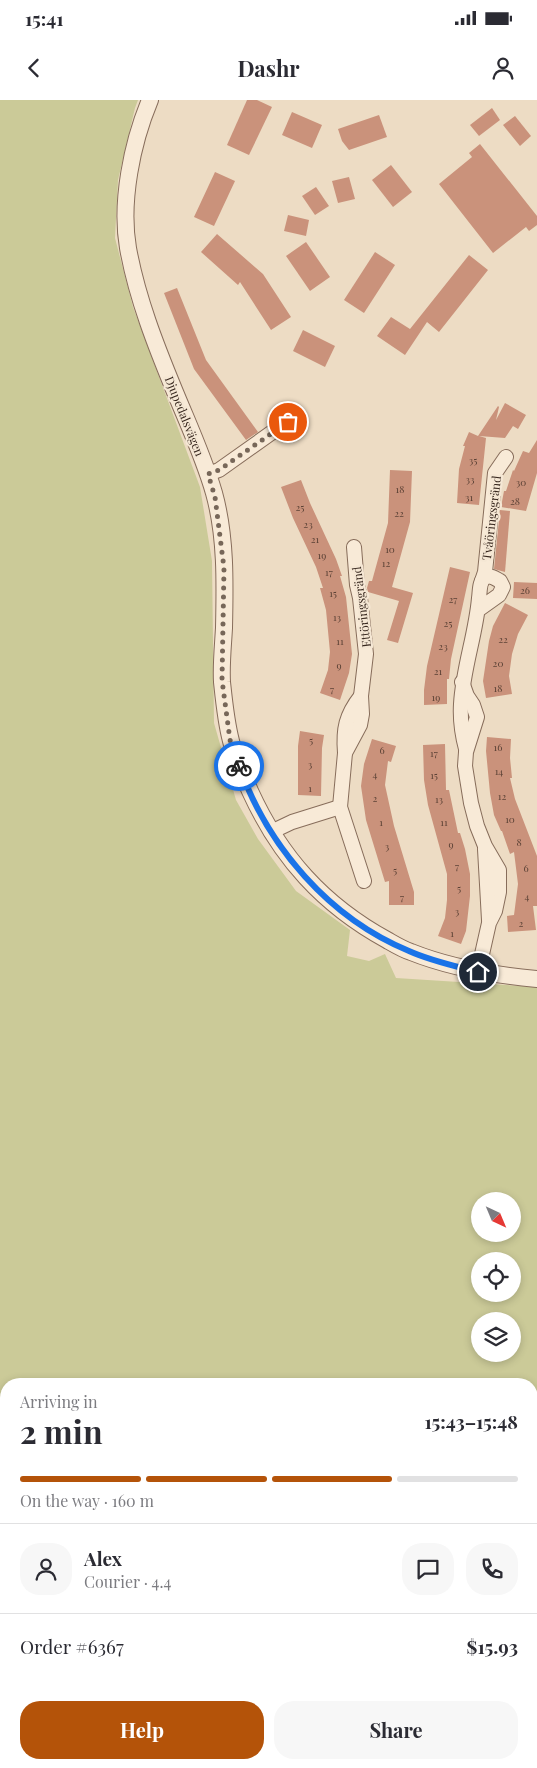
<!DOCTYPE html>
<meta charset="utf-8">
<style>
:root{--surface:#fff;--page:#f7f7f7;--text:#2b2b33;--muted:#7c7c81;--line:#e1e1e2;--accent:#b45309}
body{margin:0;font-family:"Playfair Display",serif;background:var(--page);color:var(--text);height:100vh;display:flex;flex-direction:column;font-size:19px;white-space:nowrap}
*{box-sizing:border-box;margin:0}
p{font-size:16px;color:var(--muted)}
.icon{flex:none;width:28px;height:28px;fill:none;stroke:currentColor;stroke-width:2;stroke-linecap:round;stroke-linejoin:round}
.map{position:relative;flex:1;overflow:hidden}
.side{position:absolute;left:0px;top:1278px;width:538px;height:391px;display:flex;flex-direction:column;background:var(--surface);border-radius:20px 20px 0 0;box-shadow:0 2px 8px #0003}
.side>*{flex:none}
.needle{width:32px;rotate:136deg}
.tools{position:absolute;left:471px;top:1092px;display:grid;gap:10px}
.tools a{display:grid;place-items:center;width:50px;height:50px;border-radius:50%;background:var(--surface);box-shadow:0 2px 8px #0003;font-size:25px}
.pin{position:absolute;display:grid;place-items:center;width:42px;height:42px;color:#fff;margin:-21px;border:2px solid #fff;border-radius:50%;box-shadow:0 1px 5px #0007}
.courier{position:absolute;display:grid;place-items:center;width:50px;height:50px;margin:-25px;border:4px solid #1a73e8;border-radius:50%;background:#fff;color:#222;box-shadow:0 1px 6px #0007}
.head em{font-style:normal;font-weight:700}
.head div{display:flex;flex-direction:column-reverse}
.head{display:flex;align-items:center;justify-content:space-between;height:85px;padding:0 20px}
h1{font-size:32px;font-weight:700;line-height:38px}
.bar{display:grid;grid-template-columns:repeat(4,1fr);gap:8px 5px;align-content:center;height:60px;padding:0 20px}
.bar i{height:6px;border-radius:4px;background:var(--line)}
.bar .active{background:var(--accent)}
.bar p{grid-column:span 4}
.line{display:flex;align-items:center;gap:12px;padding:0 20px;border-top:1px solid var(--line)}
.line div{flex:1}
.round{display:grid;place-items:center;flex:none;width:52px;height:52px;border-radius:20px;background:var(--page)}
.button{display:flex;gap:10px;margin-top:auto;padding:10px 20px}
.button a{flex:1;height:58px;border-radius:20px;background:var(--accent);color:#fff;font-size:20px;font-weight:700;line-height:58px;text-align:center}
.button a+a{background:var(--page);color:var(--text)}
.status{display:flex;justify-content:space-between;align-items:center;height:35px;padding:0 25px;background:var(--surface);direction:ltr}
.status svg{height:14px;fill:currentColor}
header{display:flex;justify-content:space-between;align-items:center;height:65px;padding:0 20px;background:var(--surface);font-size:22px;font-weight:700}
.map>svg:first-child{display:block}
.green{fill:#cbca98;fill-rule:evenodd}
.building{fill:#ca927b}
.lines{fill:none;stroke-linecap:round;stroke-linejoin:round}
.minor-casing{stroke:#876d5b;stroke-width:16}
.tertiary-casing{stroke:#876d5b;stroke-width:18}
.minor{stroke:#f8ead7;stroke-width:14}
.tertiary{stroke:#f8ead7;stroke-width:16}
.done{stroke:#776759;stroke-width:5;stroke-dasharray:0 9}
.route{stroke:#1a73e8;stroke-width:6}
.labels{text-anchor:middle;dominant-baseline:central;stroke-width:4.5;stroke-linejoin:round;paint-order:stroke}
.number-label{font-size:10px;fill:#5c4236}
.street-label{font-size:12px;fill:#38281f;stroke:#f5e7d4}
</style>
<div class="status"><b>15:41</b><svg viewBox="0 0 49 12"><path d="M0 12V9h3v3zM5 12V6h3v6zM10 12V3h3v9zM15 12V0h3v12zM26 1h20v11H26zM47 4h2v5h-2z"/></svg></div>
<header><svg class="icon" aria-label="back" viewBox="0 0 24 24"><path d="M15 5l-7 7 7 7"/></svg>Dashr<svg class="icon" aria-label="person" viewBox="0 0 24 24"><circle cx="12" cy="8" r="4"/><path d="M4 21q1-7 8-7t8 7"/></svg></header>
<div class="map">
<svg width="537" height="1668" viewBox="0 0 537 1668">
<rect width="100%" height="100%" fill="#eddcc4"/>
<!-- green -->
<g class="green">
<path d="M0,0H138L135,8L118,80L115,138L133,207L200,387L212,461L214,623L236,700L258,739L296,791L350,830L347,856L369,861L385,854L396,878L537,887V1668H174L173,1663L531,1662V1284H6V1614L0,1600ZM480,1101H512V1134H480ZM480,1161H512V1194H480ZM480,1221H512V1254H480Z"/>
<path d="M32,1663H142L141,1668H36Z"/>
</g>
<!-- building -->
<g class="building">
<path d="M247,0H257L272,7L249,55L227,45Z"/>
<path d="M492,8L500,20L479,36L470,25Z"/>
<path d="M292,12L322,25L312,48L282,35Z"/>
<path d="M379,15L387,37L349,50L342,41L338,29Z"/>
<path d="M515,16L531,36L520,46L503,25Z"/>
<path d="M480,44L537,116V125L529,131L526,127L493,153L439,84L472,57L469,53Z"/>
<path d="M391,65L412,92L393,107L372,80Z"/>
<path d="M215,72L235,81L214,126L194,117Z"/>
<path d="M349,77L355,99L338,103L332,81Z"/>
<path d="M316,87L329,106L315,115L302,96Z"/>
<path d="M288,115L309,120L306,136L284,131Z"/>
<path d="M217,134L263,174L291,217L271,230L240,182L238,185L201,152Z"/>
<path d="M306,142L330,177L310,191L286,156Z"/>
<path d="M375,152L395,165L364,213L344,200Z"/>
<path d="M469,155L488,170L439,232L427,222L405,255L377,236L391,217L410,229Z"/>
<path d="M177,188L206,260L258,332L246,340L194,269L164,193Z"/>
<path d="M303,230L335,246L325,267L293,251Z"/>
<path d="M505,303L526,315L518,329L513,326L505,338L479,336L486,338L479,405L457,403L459,369L465,346H463L469,332L478,336L498,306L499,307L496,320Z"/>
<path d="M537,340V373L526,411L501,407L504,391H506L513,370L514,371L523,351L529,353Z"/>
<path d="M390,370L412,371L410,422L392,487L413,493L398,543L387,540L399,501L368,492L367,488L369,481H372L388,423Z"/>
<path d="M301,380L310,403L336,459L342,476H340L346,497L352,554L349,573L340,600L320,593L328,570L330,552L326,510L320,488H323L316,467L293,418L281,387Z"/>
<path d="M500,410L510,411L505,472L494,469Z"/>
<path d="M450,467L470,472L451,559L449,579H447V604L424,605V590L427,566Z"/>
<path d="M514,482L537,483V499L513,498Z"/>
<path d="M505,503L528,515L518,534L512,554L509,576L512,594L486,598L483,581L489,541L493,526Z"/>
<path d="M300,631L324,635L322,648L321,696L298,695V646Z"/>
<path d="M487,637L511,639L510,658L512,678H510L515,699L537,756V806H533L536,830L508,832L507,816L514,815L518,784L514,752L510,754L502,731H501L494,715L490,693L486,651Z"/>
<path d="M372,639L396,646L391,662L388,661L385,685L394,726L414,792V805H389V781L385,782L366,720L361,686L364,664Z"/>
<path d="M445,644L446,690H449L458,733H460L465,749L470,774V796L466,831L461,844L438,836L445,818L447,800V774L428,705L424,680L423,645Z"/>
</g>
<g class="lines">
<!-- minor casing -->
<g class="minor-casing">
<g id="minor">
<path d="M208,374L219,370L288,321"/>
<path d="M354,447L357,485L360,498L366,554L361,596L362,614L360,625L345,653L340,707L364,781"/>
<path d="M482,481L485,472L495,373L506,357"/>
<path d="M462,582L467,596L473,605L477,617L466,652L465,666L471,703L477,726L485,746L499,770V792L495,811L489,823L478,872"/>
<path d="M466,649C462,634 460,620 461,604C463,568 476,534 479,498C480,492 479,480 486,477C491,475 496,479 500,481L503,487L499,495L478,510"/>
<path d="M345,653C343,629 346,615 361,596"/>
<path d="M271,732L292,722L340,707"/>
<path d="M485,749L489,820"/>
<path d="M0,1627L6,1641"/>
<path d="M21,1662L25,1668"/>
</g>
</g>
<!-- tertiary casing -->
<g class="tertiary-casing">
<path id="tertiary" d="M150,0C132,43 120,102 128,148C137,198 156,246 175,292C189,326 204,358 214,393C226,436 225,483 224,528C223,546 221,564 222,582C224,601 226,622 231,641C235,658 243,675 250,691C280,757 323,805 387,840C394,844 402,849 411,852C451,868 493,875 537,879"/>
</g>
<!-- minor -->
<use href="#minor" class="minor"/>
<!-- tertiary -->
<use href="#tertiary" class="tertiary"/>
</g>
<g class="lines">
<!-- done -->
<path class="done" d="M239,666L230,640L222,580L224,468L215,397L208,374L219,370L288,322"/>
<!-- route -->
<path class="route" d="M239,666C268,747 329,818 409,851C431,861 455,866 478,872"/>
</g>
<g class="labels">
<!-- number labels -->
<g class="number-label">
<text x="473" y="360">35</text>
<text x="470" y="379">33</text>
<text x="521" y="382">30</text>
<text x="400" y="389">18</text>
<text x="469" y="397">31</text>
<text x="515" y="401">28</text>
<text x="300" y="407">25</text>
<text x="399" y="413">22</text>
<text x="308" y="424">23</text>
<text x="315" y="439">21</text>
<text x="390" y="449">10</text>
<text x="322" y="455">19</text>
<text x="386" y="463">12</text>
<text x="329" y="472">17</text>
<text x="525" y="490">26</text>
<text x="333" y="493">15</text>
<text x="453" y="499">27</text>
<text x="337" y="517">13</text>
<text x="448" y="523">25</text>
<text x="503" y="539">22</text>
<text x="340" y="541">11</text>
<text x="443" y="546">23</text>
<text x="498" y="563">20</text>
<text x="339" y="565">9</text>
<text x="438" y="571">21</text>
<text x="498" y="588">18</text>
<text x="332" y="589">7</text>
<text x="436" y="597">19</text>
<text x="311" y="640">5</text>
<text x="498" y="647">16</text>
<text x="382" y="650">6</text>
<text x="434" y="653">17</text>
<text x="310" y="664">3</text>
<text x="499" y="671">14</text>
<text x="375" y="674">4</text>
<text x="434" y="675">15</text>
<text x="310" y="688">1</text>
<text x="502" y="696">12</text>
<text x="375" y="698">2</text>
<text x="439" y="699">13</text>
<text x="510" y="719">10</text>
<text x="381" y="722">1</text>
<text x="444" y="722">11</text>
<text x="519" y="742">8</text>
<text x="451" y="744">9</text>
<text x="387" y="746">3</text>
<text x="457" y="766">7</text>
<text x="526" y="768">6</text>
<text x="395" y="770">5</text>
<text x="459" y="788">5</text>
<text x="527" y="796">4</text>
<text x="402" y="797">7</text>
<text x="457" y="811">3</text>
<text x="521" y="823">2</text>
<text x="452" y="833">1</text>
</g>
<!-- street labels -->
<g class="street-label">
<text transform="translate(185 316) rotate(68)">Djupedalsvägen</text>
<text transform="translate(491 418) rotate(-83)">Tvåöringsgränd</text>
<text transform="translate(361 507) rotate(-97)">Ettöringsgränd</text>
</g>
</g>
</svg>
<div class="tools">
<a><svg class="needle" viewBox="-14 -14 28 28"><path d="M0-13l5 13h-10z" fill="#e53935"/><path d="M0 13l5-13h-10z" fill="#7c7c81"/></svg></a>
<a><svg class="icon" aria-label="locate" viewBox="0 0 24 24"><circle cx="12" cy="12" r="6"/><path d="M12 2v4M12 18v4M2 12h4M18 12h4"/></svg></a>
<a><svg class="icon" aria-label="layers" viewBox="0 0 24 24"><path d="M12 4l9 5-9 5-9-5zM3 14l9 5 9-5"/></svg></a>
</div>
<div class="pin" style="left:288px;top:322px;background:#ea580c"><svg class="icon" aria-label="bag" viewBox="0 0 24 24"><path d="M5 8h14l-1 12H6zM9 8a3 3 0 0 1 6 0"/></svg></div>
<div class="pin" style="left:478px;top:872px;background:#1f2937"><svg class="icon" aria-label="home" viewBox="0 0 24 24"><path d="M3 11l9-7 9 7M6 9v11h12V9"/></svg></div>
<div class="courier" style="left:239px;top:666px"><svg class="icon" aria-label="bike" viewBox="0 0 24 24"><circle cx="6" cy="16" r="4"/><circle cx="18" cy="16" r="4"/><path d="M6 16l4-8h5l3 8M10 8l3 8H6M13 5h3"/></svg></div>
<section class="side">
<div class="head"><div><h1>2 min</h1><p>Arriving in</p></div><em>15:43–15:48</em></div>
<div class="bar"><i class="active"></i><i class="active"></i><i class="active"></i><i></i><p>On the way · 160 m</p></div>
<div class="line" style="height:90px"><a class="round"><svg class="icon" aria-label="person" viewBox="0 0 24 24"><circle cx="12" cy="8" r="4"/><path d="M4 21q1-7 8-7t8 7"/></svg></a><div><b>Alex</b><p>Courier · 4.4</p></div><a class="round"><svg class="icon" aria-label="chat" viewBox="0 0 24 24"><path d="M4 5h16v11H9l-5 4z"/></svg></a><a class="round"><svg class="icon" aria-label="phone" viewBox="0 0 24 24"><path d="M5 4h4l2 5-3 2q2 4 5 5l2-3 5 2v4C11 20 4 13 5 4z"/></svg></a></div>
<div class="line" style="height:65px"><div>Order #6367</div><b>$15.93</b></div>
<div class="button"><a>Help</a><a>Share</a></div>
</section>
</div>
